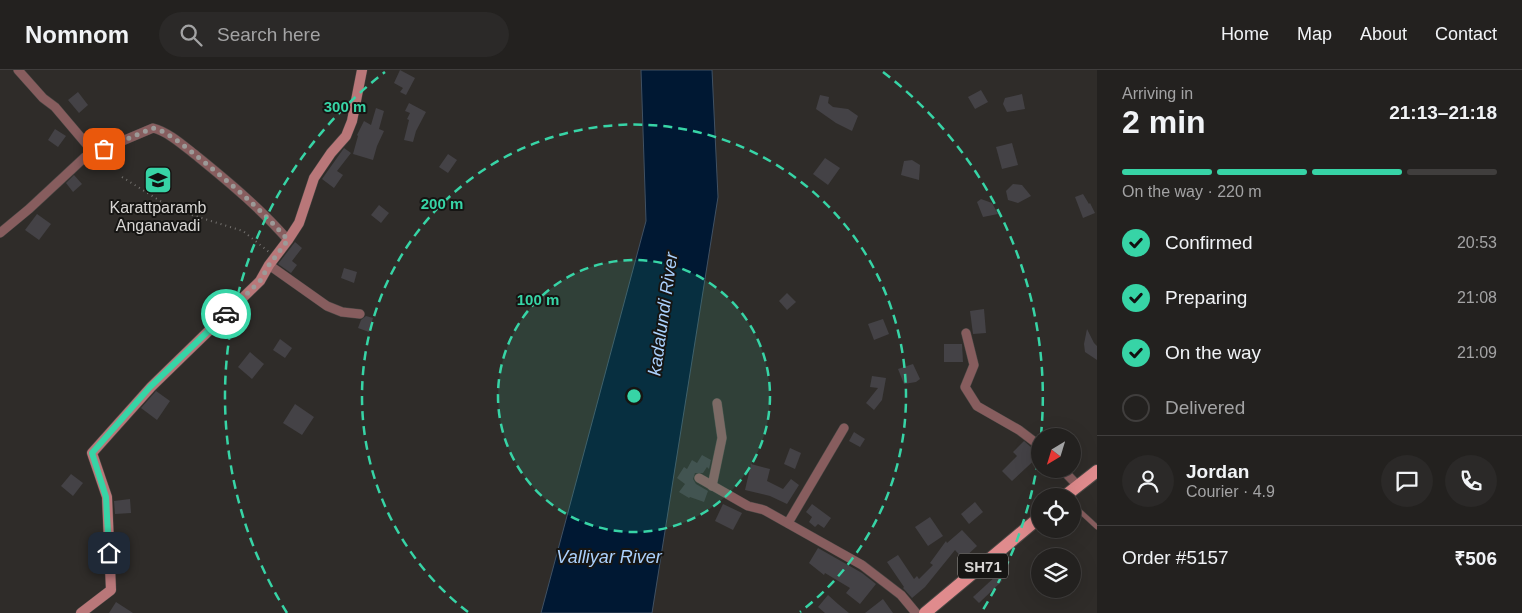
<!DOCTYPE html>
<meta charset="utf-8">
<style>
:root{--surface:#23211f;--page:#2b2928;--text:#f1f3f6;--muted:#a3a3a4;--line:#403e3d;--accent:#37d4a6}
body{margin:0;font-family:Helvetica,sans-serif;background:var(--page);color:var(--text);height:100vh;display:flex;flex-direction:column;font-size:19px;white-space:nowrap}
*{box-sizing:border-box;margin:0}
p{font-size:16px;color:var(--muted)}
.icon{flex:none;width:28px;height:28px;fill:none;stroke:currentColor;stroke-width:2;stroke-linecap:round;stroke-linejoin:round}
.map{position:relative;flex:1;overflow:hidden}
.panel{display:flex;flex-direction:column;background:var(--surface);width:425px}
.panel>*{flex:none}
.needle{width:32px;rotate:218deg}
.fabs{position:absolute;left:1031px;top:358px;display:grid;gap:10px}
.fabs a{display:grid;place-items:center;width:50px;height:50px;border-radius:50%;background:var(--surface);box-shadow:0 5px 20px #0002,0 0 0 1px var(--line);font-size:25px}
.pin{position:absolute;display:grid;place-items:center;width:42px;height:42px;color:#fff;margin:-21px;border-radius:10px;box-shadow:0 2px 8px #0006}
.courier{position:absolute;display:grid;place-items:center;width:50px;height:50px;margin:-25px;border:4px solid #37d4a6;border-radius:50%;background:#fff;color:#222;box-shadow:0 1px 6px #0007}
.summary em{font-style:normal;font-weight:800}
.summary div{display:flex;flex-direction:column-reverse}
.summary{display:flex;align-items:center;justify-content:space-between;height:85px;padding:0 25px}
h1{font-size:32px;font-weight:800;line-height:38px}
.bar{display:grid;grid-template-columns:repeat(4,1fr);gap:8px 5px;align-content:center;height:60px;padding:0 25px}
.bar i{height:6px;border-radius:4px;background:var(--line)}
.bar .selected{background:var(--accent)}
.bar p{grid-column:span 4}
.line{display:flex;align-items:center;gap:12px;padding:0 25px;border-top:1px solid var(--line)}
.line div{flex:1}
.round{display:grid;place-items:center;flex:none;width:52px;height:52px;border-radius:26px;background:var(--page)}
ol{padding:0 25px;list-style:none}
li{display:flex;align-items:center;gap:15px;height:55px}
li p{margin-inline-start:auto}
li .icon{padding:5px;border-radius:50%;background:var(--accent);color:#111;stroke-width:4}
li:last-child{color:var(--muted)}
li i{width:28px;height:28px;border:2px solid var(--line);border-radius:50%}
header{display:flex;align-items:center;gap:30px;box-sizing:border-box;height:70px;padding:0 25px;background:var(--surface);border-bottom:1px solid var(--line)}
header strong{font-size:24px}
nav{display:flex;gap:28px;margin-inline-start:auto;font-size:18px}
.search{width:350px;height:45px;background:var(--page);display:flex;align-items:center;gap:12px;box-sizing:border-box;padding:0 18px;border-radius:28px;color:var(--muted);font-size:19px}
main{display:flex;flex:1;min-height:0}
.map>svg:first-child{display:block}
.water{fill:#001833;stroke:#405163}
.building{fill:#444246}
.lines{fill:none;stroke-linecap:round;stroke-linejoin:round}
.lane-casing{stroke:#4a4744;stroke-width:5.5}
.street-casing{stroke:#4a4744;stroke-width:10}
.secondary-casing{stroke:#4a4744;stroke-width:11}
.primary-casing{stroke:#4a4744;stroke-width:14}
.path{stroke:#74726f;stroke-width:2;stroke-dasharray:1 4;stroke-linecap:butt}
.lane{stroke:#875d5e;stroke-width:4.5}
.street{stroke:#875d5e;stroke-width:9}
.secondary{stroke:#b97779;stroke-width:10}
.primary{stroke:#e08b8d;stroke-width:12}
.done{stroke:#9c9a98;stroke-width:5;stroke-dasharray:0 9}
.route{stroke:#37d4a6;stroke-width:6}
.ring{fill:none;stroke:#37d4a6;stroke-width:2.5;stroke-dasharray:9 6}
.labels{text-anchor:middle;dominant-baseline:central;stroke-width:4;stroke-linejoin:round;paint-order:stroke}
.shield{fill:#161513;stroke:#9d9b99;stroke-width:1}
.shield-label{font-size:15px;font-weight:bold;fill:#d7d5d3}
.poi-label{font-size:16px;fill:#d7d5d3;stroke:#161513}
.water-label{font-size:18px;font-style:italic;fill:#abd1fd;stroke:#161513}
.centre{fill:#37d4a6;stroke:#161513;stroke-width:2.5}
.ring-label{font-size:15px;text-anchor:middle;font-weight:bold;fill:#37d4a6;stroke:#161513;stroke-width:4;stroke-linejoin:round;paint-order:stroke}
</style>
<header>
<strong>Nomnom</strong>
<div class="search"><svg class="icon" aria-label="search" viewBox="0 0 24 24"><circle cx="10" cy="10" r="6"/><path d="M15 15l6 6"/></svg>Search here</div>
<nav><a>Home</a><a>Map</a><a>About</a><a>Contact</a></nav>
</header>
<main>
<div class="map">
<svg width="1097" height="543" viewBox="0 0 1097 543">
<rect width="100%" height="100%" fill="#2f2c29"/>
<!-- water -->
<path class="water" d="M641,0H712L718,127L652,543H541L646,151Z"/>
<!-- building -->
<g class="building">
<path d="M400,0L415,8L406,25L400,22L403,18L394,13Z"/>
<path d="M981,20L988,32L975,39L968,27Z"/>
<path d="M78,22L88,35L79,43L68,30Z"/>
<path d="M1022,24L1025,39L1007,42L1003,34L1005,28Z"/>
<path d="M820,25L829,27L828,33L833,37L848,39L858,46L852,61L836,53L816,39Z"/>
<path d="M409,33L426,42L416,61L413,72L404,70L409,50L407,49L410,43L405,41Z"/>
<path d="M376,38L384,41L379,59L384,61L377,76L373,90L353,84L358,66L357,65L364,51L371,55Z"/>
<path d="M55,59L66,66L58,77L48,70Z"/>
<path d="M1012,73L1018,95L1002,99L996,77Z"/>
<path d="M344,78L351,83L337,101L343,105L334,118L322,109Z"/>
<path d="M448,84L457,90L448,103L439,97Z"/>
<path d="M825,88L840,98L828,115L813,104Z"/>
<path d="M912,90L920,95L919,110L901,105L904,91Z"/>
<path d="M74,105L82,114L73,122L66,113Z"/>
<path d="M1013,114L1022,115L1031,126L1018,133L1008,130L1006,121Z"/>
<path d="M1083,124L1089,134L1090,133L1095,143L1083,148L1075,127Z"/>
<path d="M981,129L992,133L998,144L983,147L977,132Z"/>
<path d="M379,135L389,143L381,153L371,145Z"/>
<path d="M37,144L51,154L39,170L25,160Z"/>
<path d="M295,172L302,178L292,191L297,195L291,203L278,194Z"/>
<path d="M344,198L357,202L354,213L341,208Z"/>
<path d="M787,223L796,232L787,240L779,231Z"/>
<path d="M984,239L986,263L973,264L970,241Z"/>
<path d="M366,246L373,248L369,262L358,258L361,250Z"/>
<path d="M883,249L889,264L874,270L868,254Z"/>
<path d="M1087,259L1094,273L1097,276V290L1085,282L1084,274Z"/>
<path d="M280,269L292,278L285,288L273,280Z"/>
<path d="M944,274H962L963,292H944Z"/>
<path d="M250,282L264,294L252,309L238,297Z"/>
<path d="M913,294L920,309L916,312L904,314L898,299Z"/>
<path d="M872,306L886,308L882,330L874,340L866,333L878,318L870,317Z"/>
<path d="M156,321L170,331L157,350L141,338Z"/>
<path d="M295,334L314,347L302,365L283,353Z"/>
<path d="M854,362L865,369L860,377L849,371Z"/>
<path d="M1024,371L1040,385L1012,411L1002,401L1017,386L1013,382Z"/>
<path d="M790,378L801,383L795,399L784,394Z"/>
<path d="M702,385L711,390L709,399L707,397L703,403H695L693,409L696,414L708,421L704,432L690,427L689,428L679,422L685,414L677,408L684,397L687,399L692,390L697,393Z"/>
<path d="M751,394L770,399L767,411L783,419L791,409L799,415L787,434L770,426L745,420Z"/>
<path d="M71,404L83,413L73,426L61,416Z"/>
<path d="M130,429L131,443L115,444L114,431Z"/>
<path d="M975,432L983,442L969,454L961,444Z"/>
<path d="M723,434L742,443L733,460L715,451Z"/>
<path d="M812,434L831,448L824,458L818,454L815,457L809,452L812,447L806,442Z"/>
<path d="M930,447L943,466L928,476L915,457Z"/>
<path d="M962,460L977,476L963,489L955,480L925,517L912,528L903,518L904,517L887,492L898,485L914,509L917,506L919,509L933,495L930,493L946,471L947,473Z"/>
<path d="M818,478L862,503L876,514L860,534L846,523L850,518L825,503L824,505L809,493Z"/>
<path d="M997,505L1002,511L979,533L973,527Z"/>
<path d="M828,525L838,534L849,543H825L818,537Z"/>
<path d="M883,529L893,543H865Z"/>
<path d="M116,532L133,543H109Z"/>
</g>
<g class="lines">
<!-- lane casing -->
<g class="lane-casing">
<path id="lane" d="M1072,434L1097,457"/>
</g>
<!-- street casing -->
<g class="street-casing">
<g id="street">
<path d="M18,0L43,28L55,37L94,83L153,58C169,62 185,77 198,87C230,113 261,139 288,170"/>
<path d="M0,163L29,139L85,87L94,83"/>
<path d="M269,195L327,236L342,242L360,244"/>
<path d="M966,263L974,295L965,317L977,336L1019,360L1040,376"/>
<path d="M1062,399L1078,416"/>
<path d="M699,408L748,436L764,440L862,495L901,525L916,543"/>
<path d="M712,416L722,368L717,333"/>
<path d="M788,453L844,358"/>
</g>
</g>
<!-- secondary casing -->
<g class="secondary-casing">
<path id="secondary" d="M81,543L111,520L107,427L92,383L151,317L260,211L269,195L288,170L299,153L314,108L331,83L346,66L352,51L362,0"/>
</g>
<!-- primary casing -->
<g class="primary-casing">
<g id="primary">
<path d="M1065,426L1097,401"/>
<path d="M925,543L1040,447"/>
</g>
</g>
<!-- path -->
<path class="path" d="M122,107L173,139L243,161L269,182"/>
<!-- lane -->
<use href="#lane" class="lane"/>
<!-- street -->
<use href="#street" class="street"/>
<!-- secondary -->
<use href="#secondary" class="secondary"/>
<!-- primary -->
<use href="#primary" class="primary"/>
</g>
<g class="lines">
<!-- done -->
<path class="done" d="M104,79L153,58C169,62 185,77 198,87C230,113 261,139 288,170L269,195L260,211L226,244"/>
<!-- route -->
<path class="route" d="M109,483L106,427L92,383L150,317L226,244"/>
</g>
<!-- distance rings -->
<circle cx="634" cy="326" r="136" fill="#37d4a6" fill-opacity=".12"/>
<g class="ring">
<circle cx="634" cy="326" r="136"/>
<path d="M468 542A272 272 0 1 1 800 542"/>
<path d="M1040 376A409 409 0 0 1 981 543M287 543A409 409 0 0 1 385 2M883 2A409 409 0 0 1 1041 365"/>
</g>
<!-- icons -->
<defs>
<g id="school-square" transform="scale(1.4375)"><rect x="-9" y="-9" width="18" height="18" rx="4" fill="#37d4a6" stroke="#161513"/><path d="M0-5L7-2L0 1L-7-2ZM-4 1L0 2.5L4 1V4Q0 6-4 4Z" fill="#111"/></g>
</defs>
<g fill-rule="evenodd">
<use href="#school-square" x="158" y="110"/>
</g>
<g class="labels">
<!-- shield labels -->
<rect class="shield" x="958" y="483.5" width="50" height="25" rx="4"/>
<g class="shield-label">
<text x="983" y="496">SH71</text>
</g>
<!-- poi labels -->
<g class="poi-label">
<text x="158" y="137">Karattparamb<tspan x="158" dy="18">Anganavadi</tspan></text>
</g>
<!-- water labels -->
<g class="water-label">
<text transform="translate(663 244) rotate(-82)">kadalundi River</text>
<text x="609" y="487">Valliyar River</text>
</g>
</g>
<circle cx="634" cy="326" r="8" class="centre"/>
<g class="ring-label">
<text x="345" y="42">300 m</text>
<text x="442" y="139">200 m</text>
<text x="538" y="235">100 m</text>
</g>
</svg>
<div class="fabs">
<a><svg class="needle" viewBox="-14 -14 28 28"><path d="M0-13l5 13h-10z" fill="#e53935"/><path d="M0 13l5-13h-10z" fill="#a3a3a4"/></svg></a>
<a><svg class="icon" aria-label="locate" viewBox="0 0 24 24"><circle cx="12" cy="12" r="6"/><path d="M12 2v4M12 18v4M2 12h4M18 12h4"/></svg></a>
<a><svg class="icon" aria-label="layers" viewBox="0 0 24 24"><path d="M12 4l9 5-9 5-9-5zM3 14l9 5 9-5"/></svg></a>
</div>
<div class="pin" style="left:104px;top:79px;background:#ea580c"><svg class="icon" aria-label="bag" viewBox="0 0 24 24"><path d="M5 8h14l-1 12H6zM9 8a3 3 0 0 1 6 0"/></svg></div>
<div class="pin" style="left:109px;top:483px;background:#1f2937"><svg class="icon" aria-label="home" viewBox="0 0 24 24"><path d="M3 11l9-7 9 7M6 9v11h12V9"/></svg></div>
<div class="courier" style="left:226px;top:244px"><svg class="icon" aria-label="car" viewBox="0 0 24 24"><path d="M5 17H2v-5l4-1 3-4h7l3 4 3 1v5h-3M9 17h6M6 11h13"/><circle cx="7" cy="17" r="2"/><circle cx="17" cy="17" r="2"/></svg></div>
</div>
<section class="panel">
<div class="summary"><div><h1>2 min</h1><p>Arriving in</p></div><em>21:13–21:18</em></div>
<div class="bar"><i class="selected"></i><i class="selected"></i><i class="selected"></i><i></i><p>On the way · 220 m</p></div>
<ol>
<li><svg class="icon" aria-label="check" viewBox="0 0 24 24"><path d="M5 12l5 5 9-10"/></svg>Confirmed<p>20:53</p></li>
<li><svg class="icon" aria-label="check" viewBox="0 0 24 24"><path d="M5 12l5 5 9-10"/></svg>Preparing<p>21:08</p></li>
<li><svg class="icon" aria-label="check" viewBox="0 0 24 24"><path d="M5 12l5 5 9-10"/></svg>On the way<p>21:09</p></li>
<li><i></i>Delivered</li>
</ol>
<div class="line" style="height:90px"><a class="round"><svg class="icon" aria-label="person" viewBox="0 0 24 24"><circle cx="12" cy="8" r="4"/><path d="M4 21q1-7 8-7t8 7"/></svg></a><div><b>Jordan</b><p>Courier · 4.9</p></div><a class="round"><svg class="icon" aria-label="chat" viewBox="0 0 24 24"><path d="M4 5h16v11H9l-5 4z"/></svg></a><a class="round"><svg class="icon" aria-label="phone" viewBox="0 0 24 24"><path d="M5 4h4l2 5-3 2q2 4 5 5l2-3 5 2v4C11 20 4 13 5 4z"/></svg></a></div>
<div class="line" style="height:65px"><div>Order #5157</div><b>₹506</b></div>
</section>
</main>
